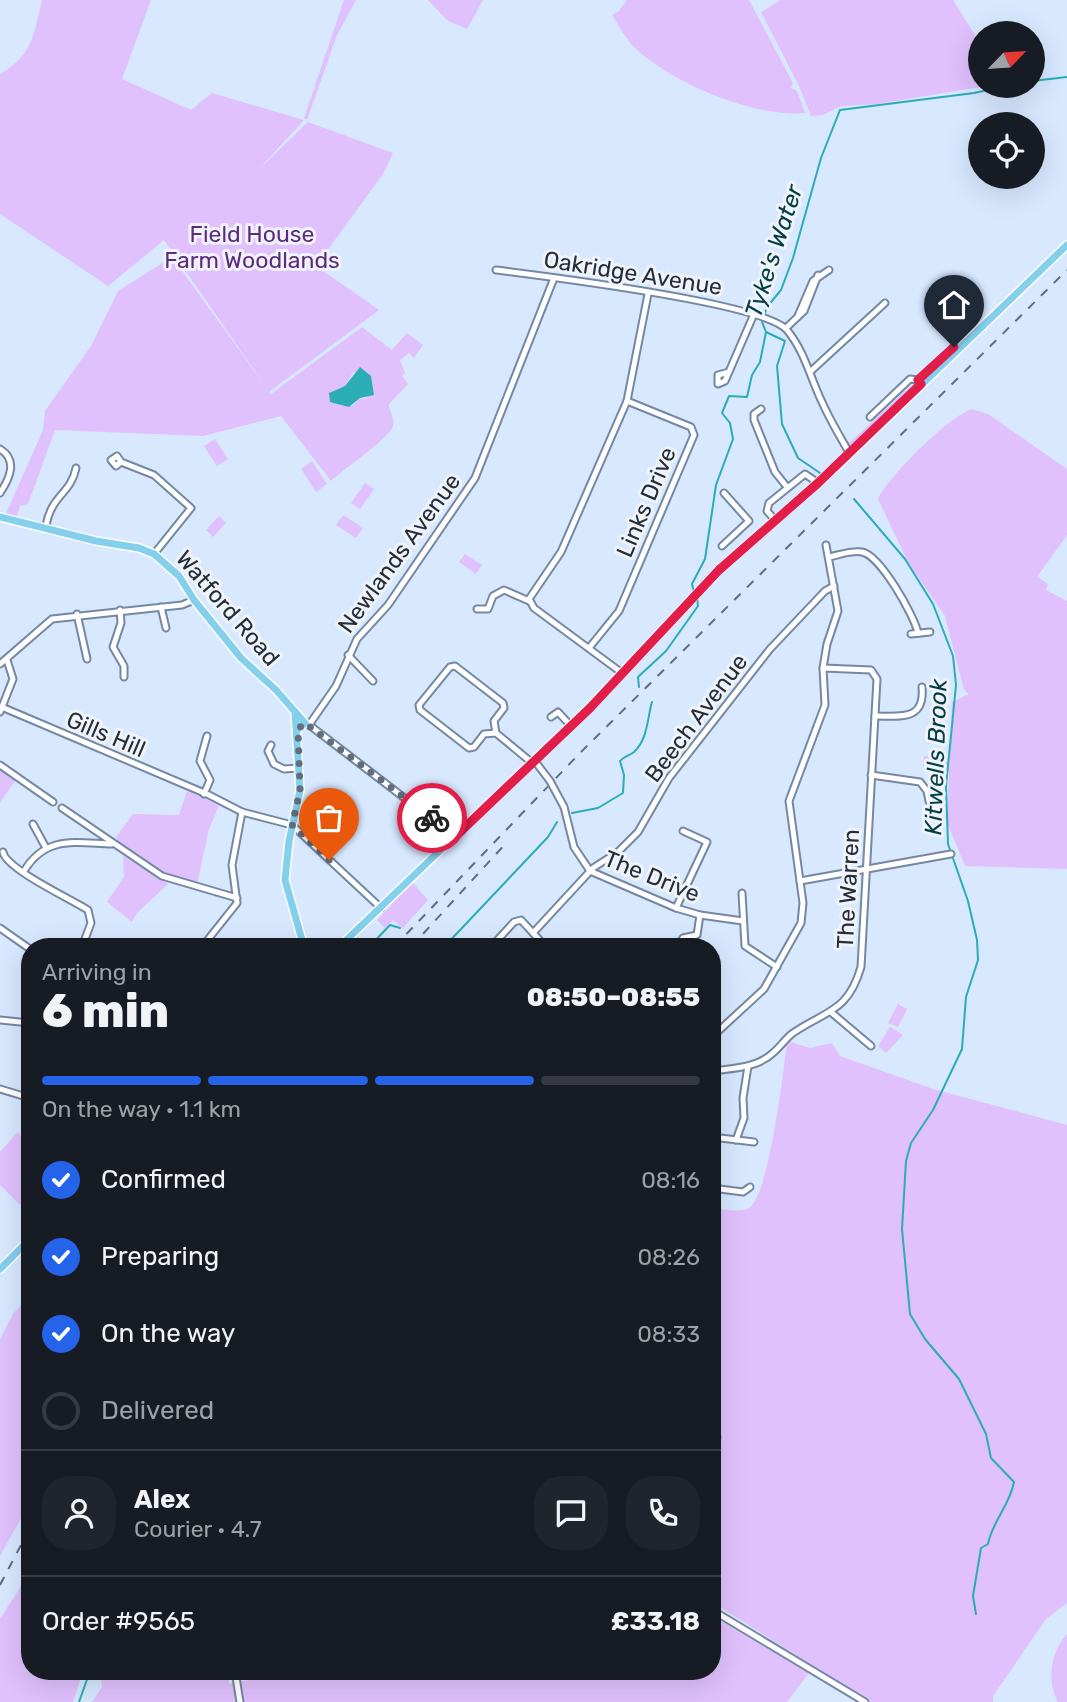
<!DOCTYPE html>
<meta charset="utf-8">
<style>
:root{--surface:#171b24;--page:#20242c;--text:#f1f3f6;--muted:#9ea1a6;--line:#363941;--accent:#2563eb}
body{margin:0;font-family:Rubik,sans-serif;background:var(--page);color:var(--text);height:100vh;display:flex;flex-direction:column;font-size:26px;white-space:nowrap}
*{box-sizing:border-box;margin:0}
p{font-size:23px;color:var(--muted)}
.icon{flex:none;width:38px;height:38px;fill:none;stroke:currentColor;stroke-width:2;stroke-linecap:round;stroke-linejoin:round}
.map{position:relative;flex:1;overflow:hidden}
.details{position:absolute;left:21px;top:938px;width:700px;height:742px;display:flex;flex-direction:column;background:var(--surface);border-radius:28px;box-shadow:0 7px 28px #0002}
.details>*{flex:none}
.needle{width:46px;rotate:65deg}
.controls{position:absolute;left:968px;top:21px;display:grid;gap:14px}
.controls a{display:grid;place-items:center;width:77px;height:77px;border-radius:50%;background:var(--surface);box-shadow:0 7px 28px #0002;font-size:35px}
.pin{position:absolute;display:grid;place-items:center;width:60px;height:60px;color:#fff;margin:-72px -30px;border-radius:50% 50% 50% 0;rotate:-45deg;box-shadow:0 0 7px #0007}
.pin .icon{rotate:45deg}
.courier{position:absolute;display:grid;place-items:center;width:70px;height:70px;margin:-35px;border:5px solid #e11d48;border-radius:50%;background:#fff;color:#222;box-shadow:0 2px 9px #0007}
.summary em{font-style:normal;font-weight:800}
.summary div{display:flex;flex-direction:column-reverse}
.summary{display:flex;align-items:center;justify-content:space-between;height:119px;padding:0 21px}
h1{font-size:46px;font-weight:800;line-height:52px}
.bar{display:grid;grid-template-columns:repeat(4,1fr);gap:10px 7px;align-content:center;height:84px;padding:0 21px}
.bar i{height:9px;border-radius:5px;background:var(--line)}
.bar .on{background:var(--accent)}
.bar p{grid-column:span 4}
.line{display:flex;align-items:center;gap:18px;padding:0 21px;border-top:2px solid var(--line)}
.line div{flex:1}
.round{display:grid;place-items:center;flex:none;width:74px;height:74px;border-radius:28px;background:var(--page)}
ol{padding:0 21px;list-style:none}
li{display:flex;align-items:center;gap:21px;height:77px}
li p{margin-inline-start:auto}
li .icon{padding:7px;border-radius:50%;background:var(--accent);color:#fff;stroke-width:4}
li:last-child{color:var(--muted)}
li i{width:38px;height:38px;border:4px solid var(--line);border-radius:50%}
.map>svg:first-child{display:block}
.green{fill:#e0c0fd;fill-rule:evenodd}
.water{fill:#2badb7}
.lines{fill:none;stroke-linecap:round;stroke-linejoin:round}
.stream{stroke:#2badb7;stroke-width:2}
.minor-casing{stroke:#7588a2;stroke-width:9}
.major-casing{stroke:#fff;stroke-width:10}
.minor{stroke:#fff;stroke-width:5}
.major{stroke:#83cfec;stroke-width:7}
.rail{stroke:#626d7b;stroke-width:2;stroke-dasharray:9 9;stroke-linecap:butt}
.minor-bridge-casing{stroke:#7588a2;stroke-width:9;stroke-linecap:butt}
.minor-bridge{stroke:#fff;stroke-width:5}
.done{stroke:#636e7d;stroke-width:7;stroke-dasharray:0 12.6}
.route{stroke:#e11d48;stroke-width:9}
.labels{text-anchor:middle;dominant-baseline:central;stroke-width:6;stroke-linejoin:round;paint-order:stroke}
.park-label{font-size:23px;fill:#5c2b7e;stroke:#f0f4fa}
.street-label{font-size:23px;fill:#252d37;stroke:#f0f4fa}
.water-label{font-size:24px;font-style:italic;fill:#033e42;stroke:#f0f4fa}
</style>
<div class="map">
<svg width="1067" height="1702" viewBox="0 0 1067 1702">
<rect width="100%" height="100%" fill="#d7e8ff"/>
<!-- green -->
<g class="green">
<path d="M42,0H151L122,79L191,110L212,93L304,120L259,169L308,122L393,153L383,174L316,266L379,310L269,392L271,394L362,327L392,350L407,333L423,345L414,358L409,353L400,360L405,373L402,376L408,384L389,404C389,411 395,418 393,426C389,439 342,470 331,481L281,416L203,436L55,430L28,504L20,506L16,519L5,516L43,430L45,411L91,346L118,291L172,257L266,387L164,240L108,286L0,214V74C33,55 34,34 42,0ZM354,371L367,399L360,398L352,406L331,392L345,386Z"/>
<path d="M344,0H356L337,35L307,120L304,118Z"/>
<path d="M428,0H483L467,29L448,21Z"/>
<path d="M627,0H749L793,83L791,88L797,91L805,113C754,118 669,82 633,46C625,37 618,25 612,15L619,11Z"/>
<path d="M781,0H953L980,43V86H987L877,104L841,106L823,115L811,116L799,86L761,12Z"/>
<path d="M916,382L854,445H847L916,381Z"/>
<path d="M972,409L988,414L1067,469V535L1037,577L1048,584L1046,590L1067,601V869L965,866L947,822L952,702L969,694L964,690L945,616L908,562L878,499C890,475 948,417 972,409Z"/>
<path d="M215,439L228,459L217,466L204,446Z"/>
<path d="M312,461L327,484L316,492L301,469Z"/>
<path d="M365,483L374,489L360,509L351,503Z"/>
<path d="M343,515L363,528L356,538L336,525Z"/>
<path d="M219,516L226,523L213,537L206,530Z"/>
<path d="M465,554L482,565L476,574L459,562Z"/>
<path d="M924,756L948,758L947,768L923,766Z"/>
<path d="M0,767L16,780L0,802Z"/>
<path d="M187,791L219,805L209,829L197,884C169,877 132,863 116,837L133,814L179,815Z"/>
<path d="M123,856L168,884L137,913L132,922L107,902L124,877Z"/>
<path d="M412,882L428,900L403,928L393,920L385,928L377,920Z"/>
<path d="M898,1004L907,1009L898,1027L888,1023Z"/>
<path d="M890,1027L903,1035L886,1053L878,1046Z"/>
<path d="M787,1041L810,1048L832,1043L840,1056L933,1089L1067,1125V1603L1046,1619L993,1696V1702H871L720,1607L712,1598V1488L720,1437L712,1414V1208C723,1209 740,1213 749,1208C769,1196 784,1069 787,1041Z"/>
<path d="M18,1132L30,1150V1194L20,1205L0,1185V1152Z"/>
<path d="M30,1295V1502L0,1556V1339L13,1314Z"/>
<path d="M30,1572V1671H83L73,1702H0V1619Z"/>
<path d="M712,1616L809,1673L787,1702H92L102,1687L100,1671H227L229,1684L296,1671H712Z"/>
<path d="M1067,1634V1702H1058C1046,1680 1051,1652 1067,1634Z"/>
</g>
<!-- water -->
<path class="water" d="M360,367L371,376L374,395L360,398L349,407L330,402L329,393L345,386Z"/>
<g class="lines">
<!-- stream -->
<g class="stream">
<path d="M1032,81L1067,77"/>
<path d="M766,332L785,341L777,366L782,424L798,458L820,473"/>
<path d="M854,499L905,559L933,604L953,656L956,685L946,786L948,844L968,901L977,940L978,960L966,997L962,1049L933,1110L911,1143L906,1161L902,1229L910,1314L925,1339L959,1379L986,1434L991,1458L1014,1482C1010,1505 992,1522 988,1544L981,1548L973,1596L976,1614"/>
<path d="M694,592L692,584L705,559L716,485L733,439L730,423L722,413L729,396L747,397L752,375L760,362L766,332L762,322L767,307L781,290L793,258L821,158L840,110L974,93L1007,86"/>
<path d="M639,687L638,677L666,651L698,606L697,597"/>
<path d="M572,813L598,808L623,793L624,775L620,761C624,756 629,756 634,752C648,739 647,719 652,702"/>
<path d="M370,946L390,925L400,928"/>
<path d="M444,947L548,837L557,822"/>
<path d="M79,1702L90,1671"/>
</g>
<!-- minor casing -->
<g class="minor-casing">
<g id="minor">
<path d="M496,270C543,276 764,303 787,330C805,352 810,377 822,402C830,420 840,437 850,454"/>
<path d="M798,316L813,281L829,270"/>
<path d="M786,328L804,311L818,275"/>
<path d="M811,371L885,303"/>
<path d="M729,372L718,375V384L725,381L754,314"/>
<path d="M761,409L754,414V420L775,472L787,487"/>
<path d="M870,417L910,379L918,380L972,331L975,334"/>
<path d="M0,449C18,460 10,478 0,493"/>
<path d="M121,462L117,456L111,460L116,466L121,462L154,475L191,508L154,554"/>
<path d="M775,520L767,511L769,503L805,474L818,483"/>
<path d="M46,526C51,495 71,494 76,468"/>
<path d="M722,546L749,521L724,493"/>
<path d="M829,557C839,555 852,550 862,552C880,555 914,615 918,633"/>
<path d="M161,607L166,628"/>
<path d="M477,609H488L493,596L504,590L529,601"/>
<path d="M120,610L121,623L113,647L124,666V677"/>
<path d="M77,614L87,659"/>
<path d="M911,634L930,632"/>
<path d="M589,648L619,611L694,435L691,427L627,401"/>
<path d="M348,655L373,681"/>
<path d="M0,664L52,619L182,605L194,600"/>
<path d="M622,673L534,608L529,599L561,552L627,401L648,294"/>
<path d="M4,708L209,795L242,812L292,825L381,908"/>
<path d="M0,712L13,679L7,660"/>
<path d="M875,716C901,716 925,721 922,687"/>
<path d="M551,717L558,712L571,726"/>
<path d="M308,724L454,836"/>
<path d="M309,725L336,686L357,639L388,605L475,478L554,278"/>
<path d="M496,733L494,721L504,708L503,703L455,666L450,667L419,705L420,710L469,748L474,747L484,734L496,733L531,762"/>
<path d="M271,745L268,751L274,764L284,769L299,768"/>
<path d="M534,760L550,781"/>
<path d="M0,765L53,802"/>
<path d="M871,775L920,782L927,791L929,801"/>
<path d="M204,794L210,780L200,761L207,736"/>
<path d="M564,807L574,847L590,871L676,908L700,915L743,921"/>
<path d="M62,808L162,876L237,898"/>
<path d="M33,824L46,848"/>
<path d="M3,852C6,869 71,899 88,910L91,923L82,947"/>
<path d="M24,871C46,835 75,843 112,844"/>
<path d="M800,881L951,854"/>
<path d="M742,893L745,946L777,967"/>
<path d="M676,908L707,842L683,831"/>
<path d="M0,928L30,949"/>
<path d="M533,933L593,868L618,852L638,832L669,778L770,649L825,591L834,586"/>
<path d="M202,947L237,903L232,865L242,812"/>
<path d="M491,947L514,922L521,920L546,947"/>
<path d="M677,947L683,938L697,935L700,915"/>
<path d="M832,1013L871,1046"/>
<path d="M0,1020L30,1023"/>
<path d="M712,1037L764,989L801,923L803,903L789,801L825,705L823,668L827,644L838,611L826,545"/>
<path d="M712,1071C734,1068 758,1068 774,1052C781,1046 786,1038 793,1033C827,1010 848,1012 861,967L877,679L871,670L823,668"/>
<path d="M0,1089L30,1098"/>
<path d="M712,1137L754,1142"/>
<path d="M736,1140L744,1118L743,1098L748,1066"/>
<path d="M712,1188L743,1192L750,1187"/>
<path d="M712,1420L717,1437L712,1463"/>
<path d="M712,1610L865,1702"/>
<path d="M235,1671L240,1702"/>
</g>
</g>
<!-- major casing -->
<g class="major-casing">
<g id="major">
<path d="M0,517L96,541L139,548L154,554L179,576L194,600L241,658L276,690L305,723L298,729"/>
<path d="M295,712L300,790L289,841L285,880L304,947"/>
<path d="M339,947L590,707L719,570L840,463L1067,245"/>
<path d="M0,1269L30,1239"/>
</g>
</g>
<!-- minor -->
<use href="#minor" class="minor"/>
<!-- major -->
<use href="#major" class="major"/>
<!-- rail -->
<g class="rail">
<path d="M394,947L579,754L1067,270"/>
<path d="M411,947L508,841"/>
<path d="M0,1585L30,1528"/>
</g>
<!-- minor-bridge casing -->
<g class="minor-bridge-casing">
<path id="minor-bridge" d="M550,781L564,807"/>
</g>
<!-- minor-bridge -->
<use href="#minor-bridge" class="minor-bridge"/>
</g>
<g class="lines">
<!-- done -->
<path class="done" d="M329,860L292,825L300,790L298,729L305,723L432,818"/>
<!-- route -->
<path class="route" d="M432,818L454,836L459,833L590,708L719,570L818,483L921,384L918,380L954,347"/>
</g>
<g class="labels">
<!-- park labels -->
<g class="park-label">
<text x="252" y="234">Field House<tspan x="252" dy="26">Farm Woodlands</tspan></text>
</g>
<!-- street labels -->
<g class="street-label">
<text transform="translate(633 273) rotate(9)">Oakridge Avenue</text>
<text transform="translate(646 502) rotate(-67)">Links Drive</text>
<text transform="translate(399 553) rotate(-54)">Newlands Avenue</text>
<text transform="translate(228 608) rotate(49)">Watford Road</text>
<text transform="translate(696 718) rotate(-53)">Beech Avenue</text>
<text transform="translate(106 734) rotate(23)">Gills Hill</text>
<text transform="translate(652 876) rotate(22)">The Drive</text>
<text transform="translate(848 889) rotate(-87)">The Warren</text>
</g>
<!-- water labels -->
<g class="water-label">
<text transform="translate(774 251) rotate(-72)">Tyke's Water</text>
<text transform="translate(936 757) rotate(-88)">Kitwells Brook</text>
</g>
</g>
</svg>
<div class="controls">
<a><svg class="needle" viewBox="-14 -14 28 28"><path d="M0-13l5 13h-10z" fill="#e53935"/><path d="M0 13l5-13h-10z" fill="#9ea1a6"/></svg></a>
<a><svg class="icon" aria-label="locate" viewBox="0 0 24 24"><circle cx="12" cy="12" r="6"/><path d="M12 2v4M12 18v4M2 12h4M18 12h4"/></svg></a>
</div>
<div class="pin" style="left:329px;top:860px;background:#ea580c"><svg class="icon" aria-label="bag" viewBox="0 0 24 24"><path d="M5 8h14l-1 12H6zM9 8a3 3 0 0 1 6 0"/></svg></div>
<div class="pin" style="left:954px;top:347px;background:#1f2937"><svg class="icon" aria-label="home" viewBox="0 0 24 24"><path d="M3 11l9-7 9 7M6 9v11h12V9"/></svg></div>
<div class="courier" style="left:432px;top:818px"><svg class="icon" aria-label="bike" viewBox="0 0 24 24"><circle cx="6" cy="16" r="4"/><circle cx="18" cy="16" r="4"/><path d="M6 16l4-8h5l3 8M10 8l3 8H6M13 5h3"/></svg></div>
<section class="details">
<div class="summary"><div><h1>6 min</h1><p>Arriving in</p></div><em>08:50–08:55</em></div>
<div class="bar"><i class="on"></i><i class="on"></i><i class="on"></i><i></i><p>On the way · 1.1 km</p></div>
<ol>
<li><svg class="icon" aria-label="check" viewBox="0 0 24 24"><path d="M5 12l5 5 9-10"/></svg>Confirmed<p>08:16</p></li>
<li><svg class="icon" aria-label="check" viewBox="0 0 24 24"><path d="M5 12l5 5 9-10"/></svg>Preparing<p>08:26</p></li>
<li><svg class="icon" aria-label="check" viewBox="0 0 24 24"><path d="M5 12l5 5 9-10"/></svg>On the way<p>08:33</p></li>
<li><i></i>Delivered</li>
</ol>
<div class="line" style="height:126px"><a class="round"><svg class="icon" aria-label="person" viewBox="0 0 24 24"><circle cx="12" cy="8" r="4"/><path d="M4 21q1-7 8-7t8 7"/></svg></a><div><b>Alex</b><p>Courier · 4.7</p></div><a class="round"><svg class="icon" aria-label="chat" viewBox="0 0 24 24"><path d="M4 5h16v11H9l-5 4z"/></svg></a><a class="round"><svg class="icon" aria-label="phone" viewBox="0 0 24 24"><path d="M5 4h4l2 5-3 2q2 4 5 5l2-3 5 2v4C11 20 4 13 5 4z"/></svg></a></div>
<div class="line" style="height:91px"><div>Order #9565</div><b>£33.18</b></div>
</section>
</div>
